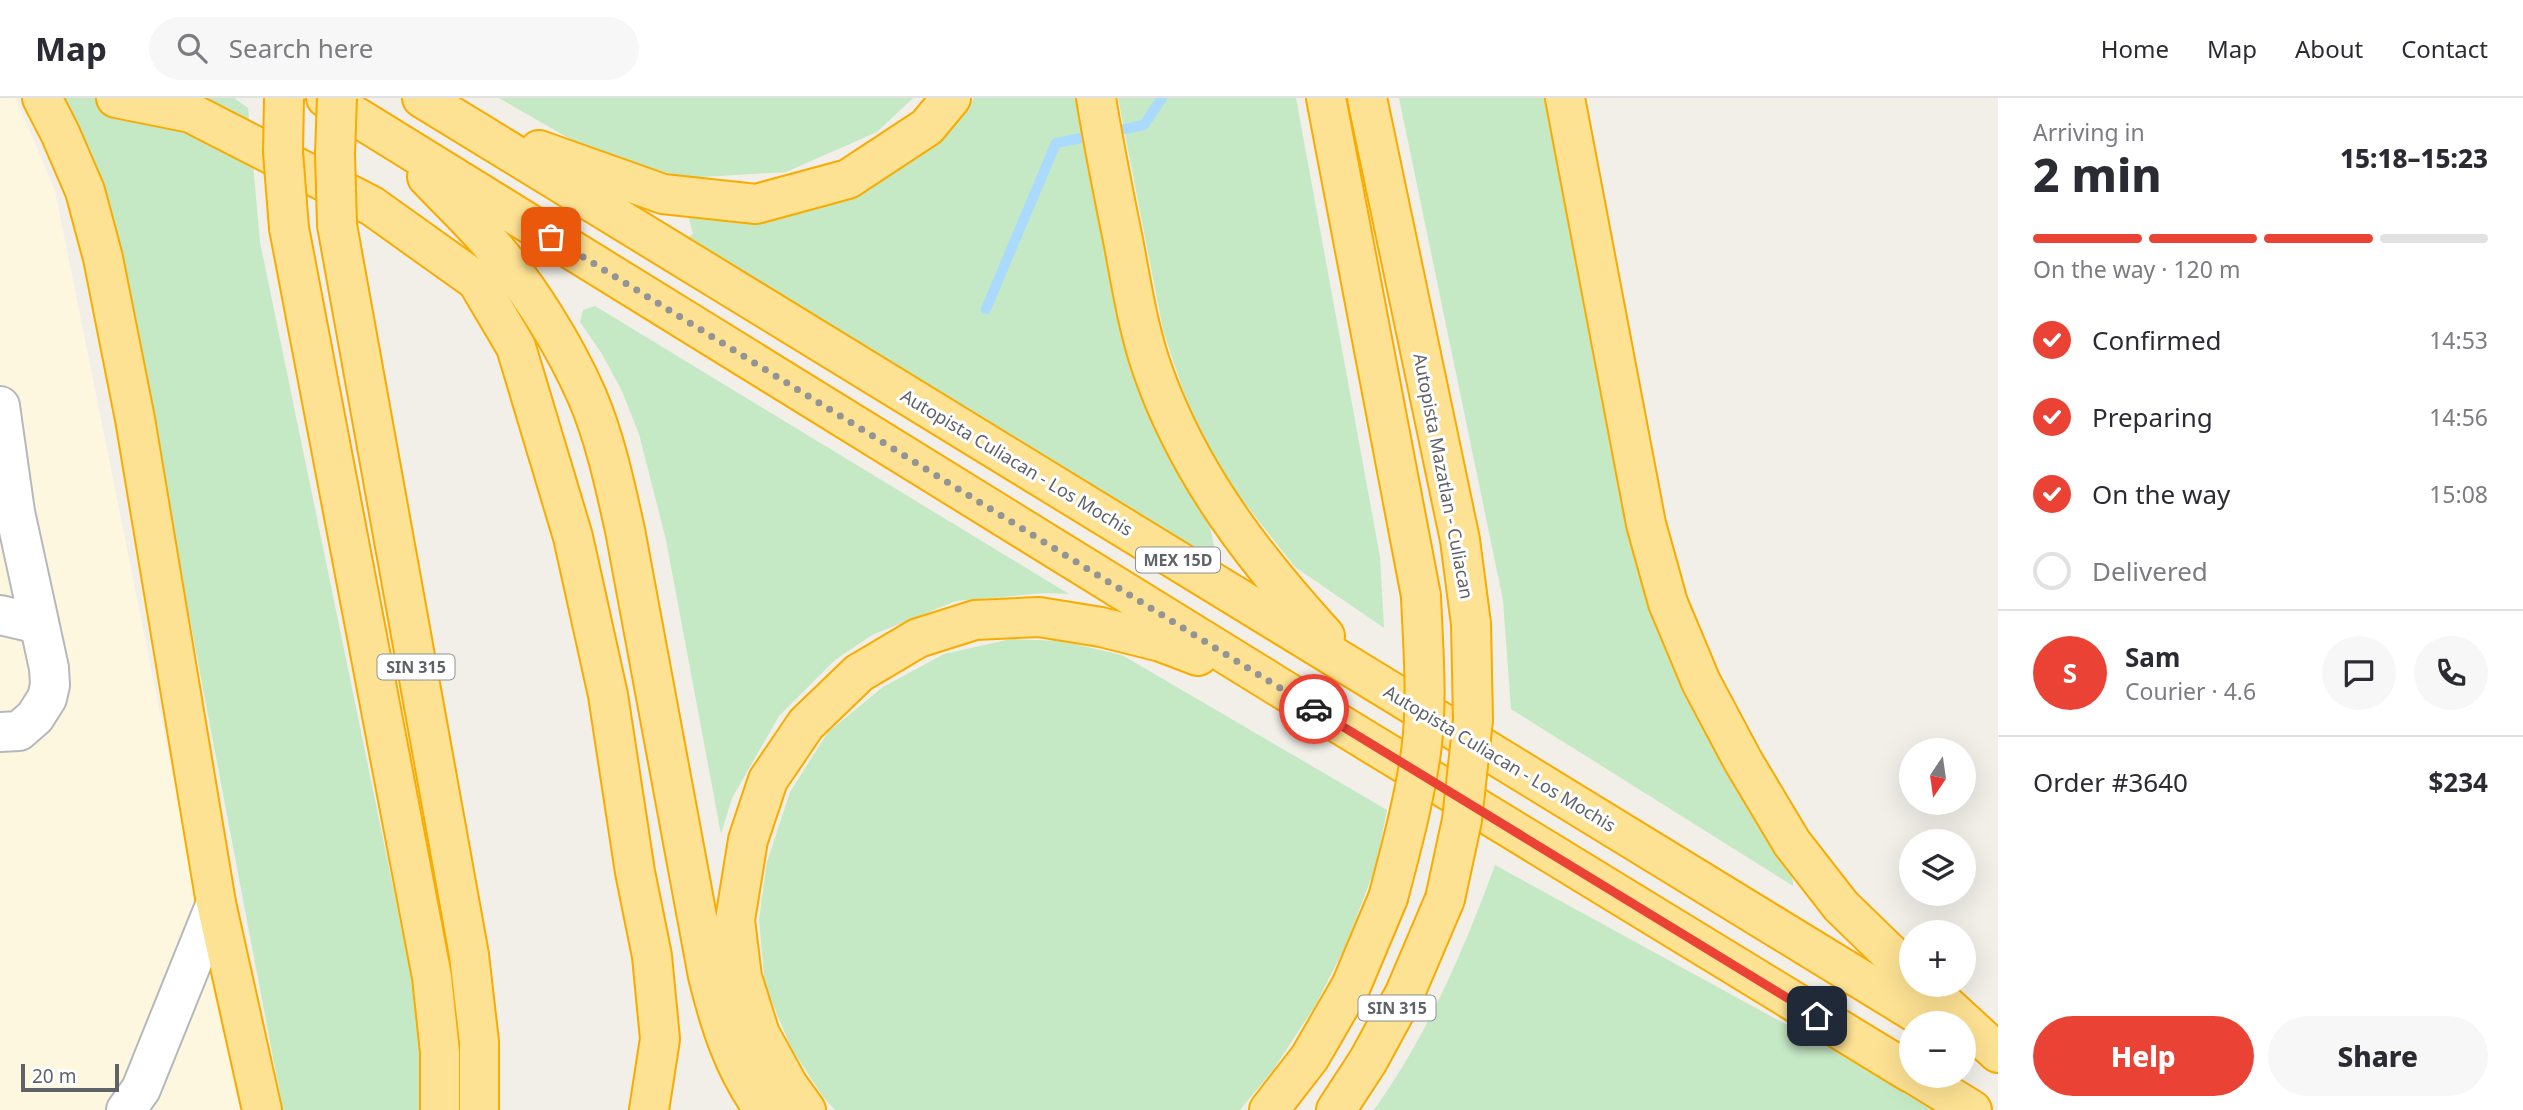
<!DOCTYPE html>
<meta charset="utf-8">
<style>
:root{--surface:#fff;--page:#f7f7f7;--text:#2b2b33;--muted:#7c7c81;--line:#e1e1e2;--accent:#ea4335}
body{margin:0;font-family:"Noto Sans",sans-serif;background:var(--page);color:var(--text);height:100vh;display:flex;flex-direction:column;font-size:26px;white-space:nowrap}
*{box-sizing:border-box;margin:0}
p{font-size:23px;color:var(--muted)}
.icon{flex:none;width:38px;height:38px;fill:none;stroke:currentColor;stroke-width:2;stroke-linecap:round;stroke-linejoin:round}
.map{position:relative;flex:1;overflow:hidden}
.drawer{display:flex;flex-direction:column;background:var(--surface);width:525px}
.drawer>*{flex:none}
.needle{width:46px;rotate:193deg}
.tools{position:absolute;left:1899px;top:640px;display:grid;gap:14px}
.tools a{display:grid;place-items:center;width:77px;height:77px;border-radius:50%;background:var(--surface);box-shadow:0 7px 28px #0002;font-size:35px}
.scale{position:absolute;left:21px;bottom:18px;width:98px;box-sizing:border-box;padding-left:7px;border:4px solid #5f6368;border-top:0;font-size:19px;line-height:24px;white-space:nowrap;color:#5f6368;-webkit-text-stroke:5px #fff;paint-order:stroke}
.pin{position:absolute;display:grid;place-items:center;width:60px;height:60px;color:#fff;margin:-30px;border-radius:14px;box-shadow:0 4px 10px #0006}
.courier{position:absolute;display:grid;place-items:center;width:70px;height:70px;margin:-35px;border:5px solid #ea4335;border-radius:50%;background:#fff;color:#222;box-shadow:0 2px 9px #0007}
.overview em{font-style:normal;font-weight:800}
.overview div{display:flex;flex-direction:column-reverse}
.overview{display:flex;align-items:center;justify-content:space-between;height:119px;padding:0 35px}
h1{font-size:46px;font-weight:800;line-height:52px}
.bar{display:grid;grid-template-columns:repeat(4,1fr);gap:10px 7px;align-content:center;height:84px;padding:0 35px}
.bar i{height:9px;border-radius:5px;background:var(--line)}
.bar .active{background:var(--accent)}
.bar p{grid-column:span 4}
.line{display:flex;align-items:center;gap:18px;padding:0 35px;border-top:2px solid var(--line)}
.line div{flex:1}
.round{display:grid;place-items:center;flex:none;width:74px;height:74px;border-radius:37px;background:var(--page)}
ol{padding:0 35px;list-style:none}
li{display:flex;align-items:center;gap:21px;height:77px}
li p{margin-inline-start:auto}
li .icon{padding:7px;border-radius:50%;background:var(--accent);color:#fff;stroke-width:4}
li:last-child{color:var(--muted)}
li i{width:38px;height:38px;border:4px solid var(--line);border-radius:50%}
.primary-button{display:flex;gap:14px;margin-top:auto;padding:14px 35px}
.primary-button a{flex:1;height:80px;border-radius:42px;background:var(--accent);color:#fff;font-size:28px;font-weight:800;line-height:80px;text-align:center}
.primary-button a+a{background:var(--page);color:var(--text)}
header{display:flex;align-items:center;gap:42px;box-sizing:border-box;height:98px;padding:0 35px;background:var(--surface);border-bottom:2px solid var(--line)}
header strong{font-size:33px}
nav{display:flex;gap:38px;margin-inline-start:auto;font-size:24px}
.search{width:490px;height:63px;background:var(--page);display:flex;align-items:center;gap:18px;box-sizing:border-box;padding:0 24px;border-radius:38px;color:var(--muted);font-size:26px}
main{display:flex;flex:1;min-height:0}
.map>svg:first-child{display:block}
.commercial{fill:#fef7e0}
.green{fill:#c5e8c5}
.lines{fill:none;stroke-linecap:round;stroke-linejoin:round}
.stream{stroke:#aadaff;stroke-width:10}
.minor-casing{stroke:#b5b8bc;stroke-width:42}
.highway-casing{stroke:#f9ab00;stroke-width:42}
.minor{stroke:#fff;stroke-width:38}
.highway{stroke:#fde293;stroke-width:38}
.highway-bridge-casing{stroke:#f9ab00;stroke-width:42;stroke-linecap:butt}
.highway-bridge{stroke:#fde293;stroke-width:38}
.done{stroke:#929495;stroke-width:7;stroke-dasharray:0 12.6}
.route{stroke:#ea4335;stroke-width:9}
.labels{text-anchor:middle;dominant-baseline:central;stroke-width:6;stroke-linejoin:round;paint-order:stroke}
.shield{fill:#fff;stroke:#8f9295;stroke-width:2}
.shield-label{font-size:16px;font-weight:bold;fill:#5f6368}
.street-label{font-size:18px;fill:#5f6368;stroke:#fff}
</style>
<header>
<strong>Map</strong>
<div class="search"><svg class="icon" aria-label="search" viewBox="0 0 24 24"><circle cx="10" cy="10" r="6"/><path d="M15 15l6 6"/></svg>Search here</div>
<nav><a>Home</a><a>Map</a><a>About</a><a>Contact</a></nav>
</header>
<main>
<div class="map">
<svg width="1998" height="1012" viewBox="0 0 1998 1012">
<rect width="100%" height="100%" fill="#f1efe8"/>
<!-- commercial -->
<path class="commercial" d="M0,0H16L55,93L240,1012H0Z"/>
<!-- green -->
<g class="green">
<path d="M61,0H234L248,10L260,144L419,915L423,975L422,1012H283L122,164Z"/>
<path d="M499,0H913L877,34L786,74L687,80L598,57Z"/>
<path d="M974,0H1080L1153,324L1169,360L1209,424L1215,453L1190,455L683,142L693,136L689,120L717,123L754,120L952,27Z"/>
<path d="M1118,0H1296L1380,459L1384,530L1295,469L1203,352L1163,232Z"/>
<path d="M1399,0H1550L1694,606L1741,698L1792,771L1793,788L1511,611L1503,502Z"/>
<path d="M595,208L1069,496L1045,495L956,503L872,537L835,562L779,618L732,700L721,736L666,442L639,336L622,293L602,256L580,224L583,212Z"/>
<path d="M1011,541L1061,543L1122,557L1387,712L1376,767L1347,845L1315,908L1273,972L1240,1012H835L823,999L791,950L765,887L759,822L767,764L790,694L828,634L883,589L944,556Z"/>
<path d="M1495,767L1942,1012H1374C1427,938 1464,852 1495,767Z"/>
</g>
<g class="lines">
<!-- stream -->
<g class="stream">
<path d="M1124,31L1144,27L1162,0"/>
<path d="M986,211L1056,45L1081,40"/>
</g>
<!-- minor casing -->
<g class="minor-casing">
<g id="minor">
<path d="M0,308L15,414L49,570L50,587L47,600L35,619L19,633L0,634"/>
<path d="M0,517L39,526"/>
<path d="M126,1012L141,991L216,805"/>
</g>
</g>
<!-- highway casing -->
<g class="highway-casing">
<g id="highway">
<path d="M42,0L60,35L85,93L103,160L135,321L216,805L262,1012"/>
<path d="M116,0L191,15L372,108L477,183L516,249L573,439L608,597L635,774L652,858L660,941L649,1012"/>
<path d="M326,0L1279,589L1911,975"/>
<path d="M422,0L1934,926"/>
<path d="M1096,0C1104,49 1114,98 1124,147C1132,190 1139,235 1154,276C1190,377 1254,460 1325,538"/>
<path d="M1326,0L1421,498"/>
<path d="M1367,0L1460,442L1471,526"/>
<path d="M1565,0L1646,426L1668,505L1701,584L1743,663L1792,745L1841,808L1911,876"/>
<path d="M539,52L663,96L756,106L848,81L927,29L951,0"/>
<path d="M427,79C448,101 470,122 490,145C528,188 564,246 587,298C605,340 615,387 625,432L708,878C720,927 734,971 764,1012"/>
<path d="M337,127L469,857L479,944V1012"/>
<path d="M289,130L432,879L440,954V1012"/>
<path d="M1924,887L1998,955"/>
<path d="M1917,978L1972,1012"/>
<path d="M806,1012L788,987L760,936L742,879L735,822L748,742L768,682L806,626L859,575L918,540L975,522L1039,519L1101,529L1161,544L1198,558"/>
<path d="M1269,1012L1310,959L1351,888L1388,800"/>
<path d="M1336,1012L1368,963L1405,895L1445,801"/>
</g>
</g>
<!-- minor -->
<use href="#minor" class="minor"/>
<!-- highway -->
<use href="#highway" class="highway"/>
<!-- highway-bridge casing -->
<g class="highway-bridge-casing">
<g id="highway-bridge">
<path d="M284,0L283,54L289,130"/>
<path d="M337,0L335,56L337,127"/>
<path d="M1388,800C1401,751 1414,703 1421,654C1428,602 1423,550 1421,498"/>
<path d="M1445,801L1462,722L1473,622L1471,526"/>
</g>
</g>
<!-- highway-bridge -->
<use href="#highway-bridge" class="highway-bridge"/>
</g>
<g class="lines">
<!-- done -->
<path class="done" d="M551,139L1314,611"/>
<!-- route -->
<path class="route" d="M1314,611L1817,918"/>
</g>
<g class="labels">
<!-- shield labels -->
<g class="shield">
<rect x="1136" y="449.5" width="84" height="25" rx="5"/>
<rect x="377.5" y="556.5" width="77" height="25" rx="5"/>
<rect x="1358.5" y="897.5" width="77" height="25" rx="5"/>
</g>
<g class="shield-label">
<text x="1178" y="462">MEX 15D</text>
<text x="416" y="569">SIN 315</text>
<text x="1397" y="910">SIN 315</text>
</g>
<!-- street labels -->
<g class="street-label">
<text transform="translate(1017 364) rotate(31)">Autopista Culiacan - Los Mochis</text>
<text transform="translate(1444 378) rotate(79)">Autopista Mazatlan - Culiacan</text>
<text transform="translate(1500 660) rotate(31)">Autopista Culiacan - Los Mochis</text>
</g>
</g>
</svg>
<div class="tools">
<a><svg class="needle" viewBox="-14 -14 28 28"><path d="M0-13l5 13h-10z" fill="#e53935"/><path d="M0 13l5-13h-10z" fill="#7c7c81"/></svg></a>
<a><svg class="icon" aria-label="layers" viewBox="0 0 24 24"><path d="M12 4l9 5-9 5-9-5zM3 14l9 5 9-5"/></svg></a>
<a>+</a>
<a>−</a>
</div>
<div class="scale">20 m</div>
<div class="pin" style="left:551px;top:139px;background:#ea580c"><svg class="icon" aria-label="bag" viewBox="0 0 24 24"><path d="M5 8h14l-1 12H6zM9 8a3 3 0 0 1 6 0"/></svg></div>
<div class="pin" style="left:1817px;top:918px;background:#1f2937"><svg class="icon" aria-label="home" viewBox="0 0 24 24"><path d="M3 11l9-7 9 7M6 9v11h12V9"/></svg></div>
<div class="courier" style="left:1314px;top:611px"><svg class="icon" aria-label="car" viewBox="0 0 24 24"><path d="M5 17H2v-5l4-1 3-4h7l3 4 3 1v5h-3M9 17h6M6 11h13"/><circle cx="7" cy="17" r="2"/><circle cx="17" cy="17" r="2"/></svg></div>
</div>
<section class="drawer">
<div class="overview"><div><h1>2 min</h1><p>Arriving in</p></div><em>15:18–15:23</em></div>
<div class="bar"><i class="active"></i><i class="active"></i><i class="active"></i><i></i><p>On the way · 120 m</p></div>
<ol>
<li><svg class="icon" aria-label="check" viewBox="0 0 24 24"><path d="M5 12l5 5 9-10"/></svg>Confirmed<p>14:53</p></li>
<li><svg class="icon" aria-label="check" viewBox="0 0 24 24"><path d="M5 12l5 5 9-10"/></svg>Preparing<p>14:56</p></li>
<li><svg class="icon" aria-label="check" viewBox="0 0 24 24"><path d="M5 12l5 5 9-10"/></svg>On the way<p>15:08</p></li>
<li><i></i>Delivered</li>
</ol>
<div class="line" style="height:126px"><b class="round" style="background:var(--accent);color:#fff">S</b><div><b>Sam</b><p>Courier · 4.6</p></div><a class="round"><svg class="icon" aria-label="chat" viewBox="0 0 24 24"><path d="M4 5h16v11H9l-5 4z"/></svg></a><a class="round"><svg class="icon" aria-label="phone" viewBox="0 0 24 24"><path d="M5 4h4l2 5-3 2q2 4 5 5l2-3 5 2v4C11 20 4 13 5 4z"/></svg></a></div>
<div class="line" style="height:91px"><div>Order #3640</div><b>$234</b></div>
<div class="primary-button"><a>Help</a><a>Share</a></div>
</section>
</main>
